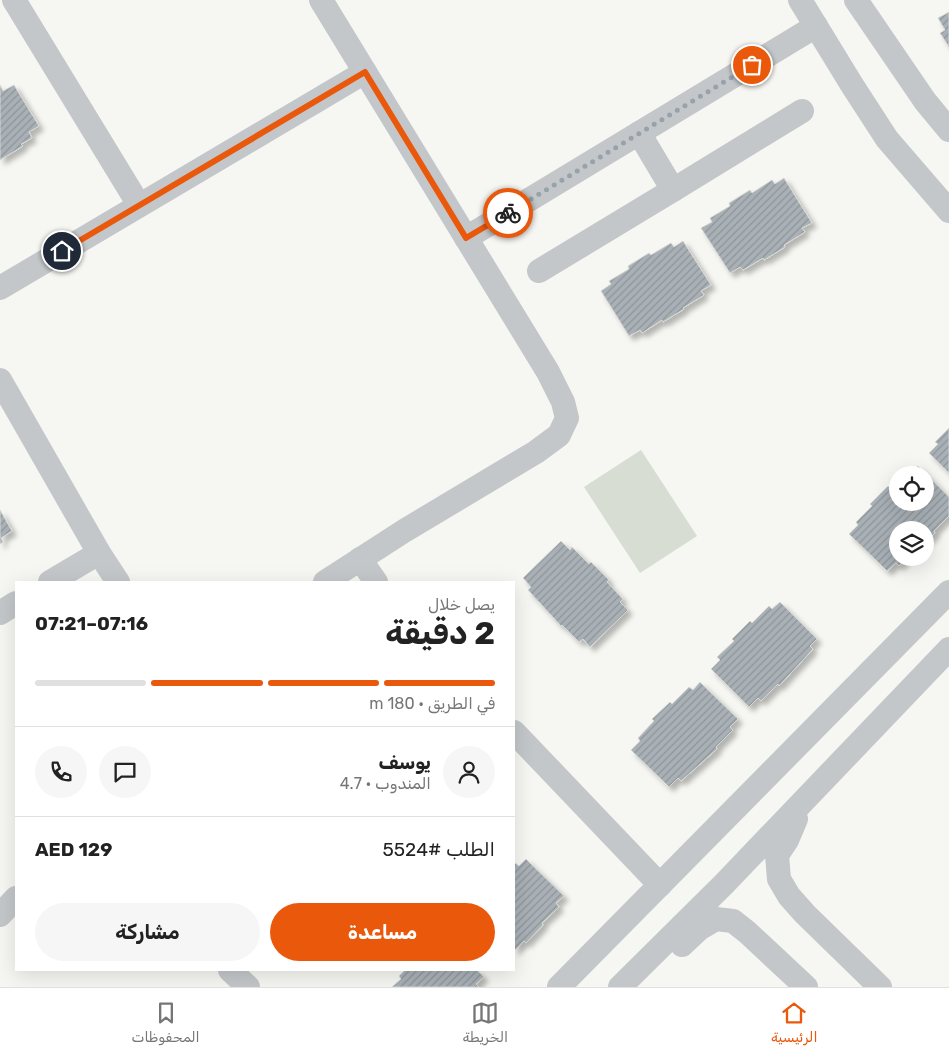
<!DOCTYPE html>
<html lang="ar">
<meta charset="utf-8">
<style>
:root{--surface:#fff;--page:#f6f6f6;--text:#222;--muted:#767676;--line:#e0e0e0;--accent:#ea580c}
body{margin:0;font-family:Rubik,"Noto Naskh Arabic",sans-serif;background:var(--page);color:var(--text);direction:rtl;height:100vh;display:flex;flex-direction:column;font-size:19px;white-space:nowrap}
*{box-sizing:border-box;margin:0}
p{font-size:16px;color:var(--muted)}
.icon{flex:none;width:28px;height:28px;fill:none;stroke:currentColor;stroke-width:2;stroke-linecap:round;stroke-linejoin:round}
.map{position:relative;flex:1;overflow:hidden;direction:ltr}
.side{position:absolute;left:15px;top:581px;width:500px;height:390px;display:flex;flex-direction:column;background:var(--surface);border-radius:0px;box-shadow:0 5px 20px #0002;direction:rtl}
.side>*{flex:none}
.controls{position:absolute;left:889px;top:466px;display:grid;gap:10px}
.controls a{display:grid;place-items:center;width:45px;height:45px;border-radius:50%;background:var(--surface);box-shadow:0 5px 20px #0002;font-size:25px}
.pin{position:absolute;display:grid;place-items:center;width:42px;height:42px;color:#fff;margin:-21px;border:2px solid #fff;border-radius:50%;box-shadow:0 1px 5px #0007}
.courier{position:absolute;display:grid;place-items:center;width:50px;height:50px;margin:-25px;border:4px solid #ea580c;border-radius:50%;background:#fff;color:#222;box-shadow:0 1px 6px #0007}
.summary em{font-style:normal;font-weight:700}
.summary div{display:flex;flex-direction:column-reverse}
.summary{display:flex;align-items:center;justify-content:space-between;height:85px;padding:0 20px}
h1{font-size:32px;font-weight:700;line-height:38px}
.bar{display:grid;grid-template-columns:repeat(4,1fr);gap:8px 5px;align-content:center;height:60px;padding:0 20px}
.bar i{height:6px;border-radius:4px;background:var(--line)}
.bar .active{background:var(--accent)}
.bar p{grid-column:span 4}
.line{display:flex;align-items:center;gap:12px;padding:0 20px;border-top:1px solid var(--line)}
.line div{flex:1}
.round{display:grid;place-items:center;flex:none;width:52px;height:52px;border-radius:26px;background:var(--page)}
.primary-button{display:flex;gap:10px;margin-top:auto;padding:10px 20px}
.primary-button a{flex:1;height:58px;border-radius:30px;background:var(--accent);color:#fff;font-size:20px;font-weight:700;line-height:58px;text-align:center}
.primary-button a+a{background:var(--page);color:var(--text)}
.tab-bar{display:flex;justify-content:space-around;align-items:center;height:70px;border-top:1px solid var(--line);background:var(--surface);font-size:14px;color:var(--muted)}
.tab-bar a{display:grid;justify-items:center;gap:2px}
.tab-bar .active{color:var(--accent)}
.map>svg:first-child{display:block}
.grass{fill:#d7ddd3}
.building{fill:url(#building-hatch);stroke:#d7d7d5;filter:url(#shadow)}
.lines{fill:none;stroke-linecap:round;stroke-linejoin:round}
.minor{stroke:#c3c7ca;stroke-width:24}
.done{stroke:#97a2aa;stroke-width:5;stroke-dasharray:0 9}
.route{stroke:#ea580c;stroke-width:6}
</style>
<div class="map">
<svg width="949" height="987" viewBox="0 0 949 987">
<defs>
<pattern id="building-hatch" width="6" height="6" patternUnits="userSpaceOnUse" patternTransform="scale(1.25)"><rect width="6" height="6" fill="#a9b1b7"/><path d="M-1 1l2-2M0 6l6-6M5 7l2-2" fill="none" stroke="#8d959a"/></pattern>
<filter id="shadow"><feDropShadow dx="4.5" dy="4.5" stdDeviation="2.5" flood-color="#0004"/></filter>
</defs>
<rect width="100%" height="100%" fill="#f6f6f2"/>
<!-- grass -->
<path class="grass" d="M641,450L697,536L640,573L584,487Z"/>
<!-- building -->
<g class="building">
<path d="M949,12V47L940,33L945,30L938,18Z"/>
<path d="M0,85L3,91L14,85L39,126L29,132L32,138L21,144L23,146L0,160Z"/>
<path d="M784,178L812,223L802,228L805,232L784,245L785,247L764,260L763,258L743,270L740,267L730,273L701,228L712,222L710,218L730,206L729,203L750,190L752,193L772,180L775,184Z"/>
<path d="M683,241L711,285L701,291L704,295L683,308L684,309L663,322L662,320L642,333L640,330L629,336L601,291L611,284L609,281L629,269L628,266L649,253L651,255L671,243L674,247Z"/>
<path d="M949,428V473L929,453L938,444L935,442Z"/>
<path d="M918,466L949,497V516L934,531L935,533L925,543V530H898V558H907L899,566L896,563L887,571L849,534L858,525L856,522L872,506L870,504L888,486L890,488L898,481V502H925V475H903L907,471L911,474Z"/>
<path d="M0,510L12,531L1,538L3,542L0,544Z"/>
<path d="M561,541L570,550L572,547L589,564L591,562L609,580L607,582L623,599L620,602L628,610L590,647L583,639L579,642L562,625L561,626L528,590L531,587L523,578Z"/>
<path d="M780,602L817,639L810,646L813,649L779,686L778,684L761,701L758,698L749,707L711,669L720,660L717,657L734,641L732,639L750,621L752,623L769,606L772,609Z"/>
<path d="M700,682L738,719L730,727L733,730L716,747L717,749L681,781L678,778L669,787L631,750L640,741L638,738L654,721L652,719L670,702L672,704L689,687L693,690Z"/>
<path d="M526,859L564,896L556,903L559,907L542,923L543,925L526,943L524,941L514,951V865L515,863L519,866Z"/>
<path d="M405,970H477L484,977L476,984L479,987H392L401,979L399,976Z"/>
</g>
<g class="lines">
<!-- minor -->
<g class="minor">
<path d="M14,0L139,205"/>
<path d="M321,0L548,372L563,402L567,418L559,435L536,452L404,531L325,582"/>
<path d="M800,0L852,85L887,139L949,211"/>
<path d="M856,0L925,101L949,130"/>
<path d="M673,190L802,111"/>
<path d="M466,238L816,26"/>
<path d="M539,271L673,190L639,133"/>
<path d="M0,288L365,72"/>
<path d="M0,380L99,553L118,582"/>
<path d="M360,559L376,582"/>
<path d="M50,582L99,553"/>
<path d="M0,613L16,603"/>
<path d="M514,732L660,885"/>
<path d="M796,819L787,840L777,855L779,879L789,896L805,914L880,987"/>
<path d="M0,915L16,898"/>
<path d="M682,945L699,929L716,919L733,921L747,932L806,987"/>
<path d="M230,970L248,987"/>
<path d="M559,987L949,592"/>
<path d="M620,987L724,884L949,649"/>
</g>
</g>
<g class="lines">
<!-- done -->
<path class="done" d="M508,213L752,65"/>
<!-- route -->
<path class="route" d="M62,251L365,72L466,238L508,213"/>
</g>
</svg>
<div class="controls">
<a><svg class="icon" aria-label="locate" viewBox="0 0 24 24"><circle cx="12" cy="12" r="6"/><path d="M12 2v4M12 18v4M2 12h4M18 12h4"/></svg></a>
<a><svg class="icon" aria-label="layers" viewBox="0 0 24 24"><path d="M12 4l9 5-9 5-9-5zM3 14l9 5 9-5"/></svg></a>
</div>
<div class="pin" style="left:752px;top:65px;background:#ea580c"><svg class="icon" aria-label="bag" viewBox="0 0 24 24"><path d="M5 8h14l-1 12H6zM9 8a3 3 0 0 1 6 0"/></svg></div>
<div class="pin" style="left:62px;top:251px;background:#1f2937"><svg class="icon" aria-label="home" viewBox="0 0 24 24"><path d="M3 11l9-7 9 7M6 9v11h12V9"/></svg></div>
<div class="courier" style="left:508px;top:213px"><svg class="icon" aria-label="bike" viewBox="0 0 24 24"><circle cx="6" cy="16" r="4"/><circle cx="18" cy="16" r="4"/><path d="M6 16l4-8h5l3 8M10 8l3 8H6M13 5h3"/></svg></div>
<section class="side">
<div class="summary"><div><h1>2 دقيقة</h1><p>يصل خلال</p></div><em>07:16–07:21</em></div>
<div class="bar"><i class="active"></i><i class="active"></i><i class="active"></i><i></i><p>في الطريق · 180 m</p></div>
<div class="line" style="height:90px"><a class="round"><svg class="icon" aria-label="person" viewBox="0 0 24 24"><circle cx="12" cy="8" r="4"/><path d="M4 21q1-7 8-7t8 7"/></svg></a><div><b>يوسف</b><p>المندوب · 4.7</p></div><a class="round"><svg class="icon" aria-label="chat" viewBox="0 0 24 24"><path d="M4 5h16v11H9l-5 4z"/></svg></a><a class="round"><svg class="icon" aria-label="phone" viewBox="0 0 24 24"><path d="M5 4h4l2 5-3 2q2 4 5 5l2-3 5 2v4C11 20 4 13 5 4z"/></svg></a></div>
<div class="line" style="height:65px"><div>الطلب #5524</div><b>AED 129</b></div>
<div class="primary-button"><a>مساعدة</a><a>مشاركة</a></div>
</section>
</div>
<nav class="tab-bar">
<a class="active"><svg class="icon" aria-label="home" viewBox="0 0 24 24"><path d="M3 11l9-7 9 7M6 9v11h12V9"/></svg>الرئيسية</a>
<a><svg class="icon" aria-label="map" viewBox="0 0 24 24"><path d="M3 6l6-2 6 2 6-2v14l-6 2-6-2-6 2zM9 4v14M15 6v14"/></svg>الخريطة</a>
<a><svg class="icon" aria-label="saved" viewBox="0 0 24 24"><path d="M7 4h10v16l-5-4-5 4z"/></svg>المحفوظات</a>
</nav>
